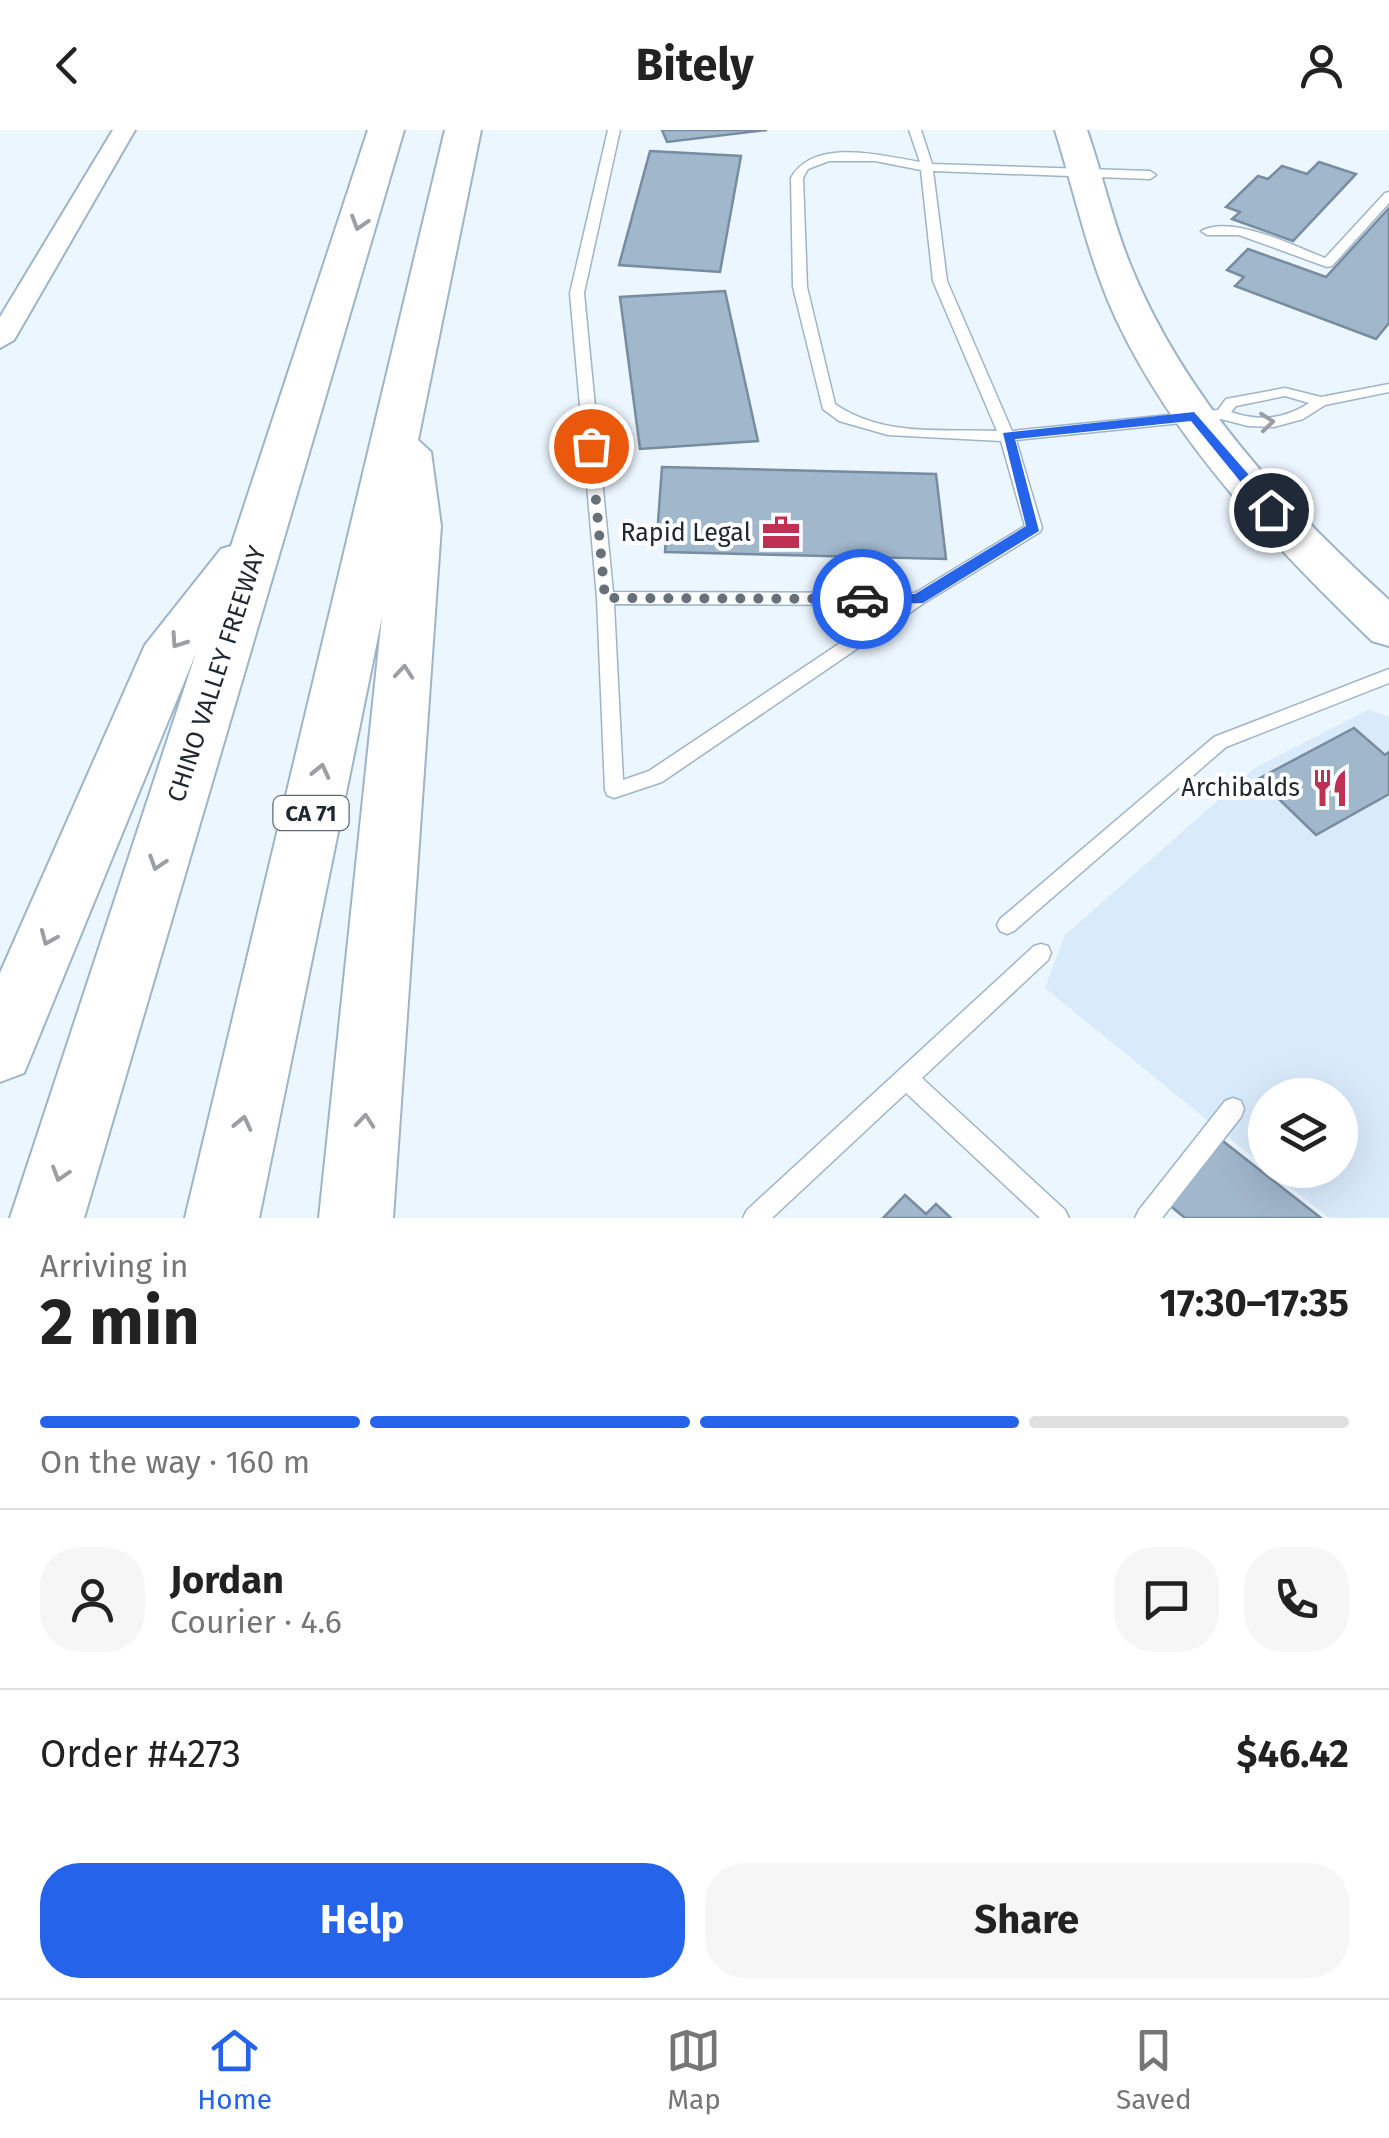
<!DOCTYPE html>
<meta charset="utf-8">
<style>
:root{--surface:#fff;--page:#f6f6f6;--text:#222;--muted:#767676;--line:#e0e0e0;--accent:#2563eb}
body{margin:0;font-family:"Fira Sans",sans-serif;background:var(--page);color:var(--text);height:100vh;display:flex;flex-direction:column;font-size:38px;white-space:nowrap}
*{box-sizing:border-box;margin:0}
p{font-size:32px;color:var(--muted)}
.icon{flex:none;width:55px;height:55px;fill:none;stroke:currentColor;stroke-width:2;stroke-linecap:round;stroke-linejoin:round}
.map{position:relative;height:1088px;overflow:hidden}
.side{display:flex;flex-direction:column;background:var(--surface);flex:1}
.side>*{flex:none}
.fabs{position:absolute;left:1248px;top:948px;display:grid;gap:20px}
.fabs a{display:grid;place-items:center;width:110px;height:110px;border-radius:50%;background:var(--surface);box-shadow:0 10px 40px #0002;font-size:50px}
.pin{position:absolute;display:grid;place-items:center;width:85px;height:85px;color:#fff;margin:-42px;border:5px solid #fff;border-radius:50%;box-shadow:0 2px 10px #0007}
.courier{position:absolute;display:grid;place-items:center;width:100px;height:100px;margin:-50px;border:8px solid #2563eb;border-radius:50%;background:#fff;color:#222;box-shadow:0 2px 12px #0007}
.headline em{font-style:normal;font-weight:700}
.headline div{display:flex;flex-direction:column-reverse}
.headline{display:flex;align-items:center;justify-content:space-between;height:170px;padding:0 40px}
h1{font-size:65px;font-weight:700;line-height:75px}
.bar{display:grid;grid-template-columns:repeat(4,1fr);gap:15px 10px;align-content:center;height:120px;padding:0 40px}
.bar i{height:12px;border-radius:8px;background:var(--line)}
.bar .selected{background:var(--accent)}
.bar p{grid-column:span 4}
.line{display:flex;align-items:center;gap:25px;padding:0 40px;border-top:2px solid var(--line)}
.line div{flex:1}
.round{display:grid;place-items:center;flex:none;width:105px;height:105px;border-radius:40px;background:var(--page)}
.button{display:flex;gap:20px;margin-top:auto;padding:20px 40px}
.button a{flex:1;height:115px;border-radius:40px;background:var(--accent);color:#fff;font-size:40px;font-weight:700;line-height:115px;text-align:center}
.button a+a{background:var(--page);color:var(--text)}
header{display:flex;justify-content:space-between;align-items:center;height:130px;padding:0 40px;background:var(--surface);font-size:45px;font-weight:700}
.dock{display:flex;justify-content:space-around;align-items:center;height:140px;border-top:2px solid var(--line);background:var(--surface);font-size:28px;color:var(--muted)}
.dock a{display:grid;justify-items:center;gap:5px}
.dock .selected{color:var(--accent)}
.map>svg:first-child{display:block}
.built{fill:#d9eafb}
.building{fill:#a1b7cc;stroke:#778ca0;stroke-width:2.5}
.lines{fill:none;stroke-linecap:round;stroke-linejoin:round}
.lane-casing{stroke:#9eb4c9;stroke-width:3}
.street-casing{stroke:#9eb4c9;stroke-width:4}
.secondary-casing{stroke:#9eb4c9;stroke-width:4}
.highway-casing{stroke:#9eb4c9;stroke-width:4}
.lane{fill:#fff;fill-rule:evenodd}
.street{fill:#fff;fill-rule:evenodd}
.secondary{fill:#fff;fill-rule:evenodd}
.highway{fill:#fff;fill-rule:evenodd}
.oneway{stroke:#9b9ea2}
.route{fill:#2563eb}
.done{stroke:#677079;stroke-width:10;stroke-dasharray:0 18}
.labels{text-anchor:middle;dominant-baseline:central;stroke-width:8;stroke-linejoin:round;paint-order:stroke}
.shield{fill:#fff;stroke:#63686f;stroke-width:2.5}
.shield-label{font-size:22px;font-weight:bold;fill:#202831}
.poi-label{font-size:25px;fill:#202831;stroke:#fff;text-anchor:end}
.street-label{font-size:25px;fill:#202831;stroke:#fff}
</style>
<header><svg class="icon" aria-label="back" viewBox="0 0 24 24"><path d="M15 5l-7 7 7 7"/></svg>Bitely<svg class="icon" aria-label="person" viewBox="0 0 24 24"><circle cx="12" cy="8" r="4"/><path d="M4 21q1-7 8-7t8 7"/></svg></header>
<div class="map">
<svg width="1389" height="1088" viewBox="0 0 1389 1088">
<rect width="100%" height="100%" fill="#ecf6ff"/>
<!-- built -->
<path class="built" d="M1368,580L1389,587V1088H1329L1269,1040H1340V965H1265V1037L1045,858L1065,805L1256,637Z"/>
<!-- building -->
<g class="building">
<path d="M662,0H767L667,12Z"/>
<path d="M650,21L741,26L720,142L619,135Z"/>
<path d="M1319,32L1356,44L1293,111L1232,89L1240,82L1226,77L1258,46L1268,49L1282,36L1307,44Z"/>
<path d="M1389,78V193L1376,209L1235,156L1244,147L1227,140L1248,119L1326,147Z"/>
<path d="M725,161L758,311L640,319L620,167Z"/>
<path d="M662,337L936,344L946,429L665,422L666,407L657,406Z"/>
<path d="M1354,598L1385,625L1389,622V664L1316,705L1258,649Z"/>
<path d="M1219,1008L1321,1088H1185L1167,1073Z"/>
<path d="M905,1065L926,1084L936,1074L951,1088H883Z"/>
</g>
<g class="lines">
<!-- lane casing -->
<g class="lane-casing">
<g id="lane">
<path d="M608,0H620L584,163L613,462L915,463L1025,396L1001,311L888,305L839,291L823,279L793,157L791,48C814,7 882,26 920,32L909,0H921L932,34L1150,41L1156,45L1150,49L933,41L947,151L1012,301L1218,280L1226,269L1285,258L1321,267L1389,254V262L1325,275L1303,289L1274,297L1248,296L1221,289L1016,310L1042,398L1040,402L924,473L662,652L614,668L607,665L605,660L597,468L570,163ZM829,31H875L921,40L933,151L997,301C943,299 882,307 835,274L807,157L803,48L808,39ZM1285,266L1309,273C1285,289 1259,292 1231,282L1236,276ZM614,474L897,475L649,641L623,650Z"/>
<path d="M1389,62V73L1332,136L1327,137L1239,105H1207L1201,101C1231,84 1294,116 1325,128L1385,63Z"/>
<path d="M1389,539V553L1226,617L1014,801L1007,804L1000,801L997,795L1000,789L1214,607Z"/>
<path d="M1041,814L1048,816L1051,823L1048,830L922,948L1065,1080L1069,1088H1040L906,963L772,1088H743L747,1080L1034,816Z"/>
<path d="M1233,968L1241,971L1244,979L1241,987L1162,1088H1135L1139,1080L1225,971Z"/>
</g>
</g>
<!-- street casing -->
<g class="street-casing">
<path id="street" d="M113,0H135L14,210L0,218V187Z"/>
</g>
<!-- secondary casing -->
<g class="secondary-casing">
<path id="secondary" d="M1055,0H1087C1103,46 1113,94 1132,139C1187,271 1285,375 1389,470V516L1372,511C1274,416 1175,314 1116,189C1088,128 1075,64 1055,0Z"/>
</g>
<!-- highway casing -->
<g class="highway-casing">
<g id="highway">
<path d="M368,0H404L84,1088H10L196,523L24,943L0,952V843L145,515L221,419L231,416Z"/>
<path d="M445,0H481L418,310L431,322L441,396L393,1088H319L382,487L259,1088H185Z"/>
</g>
</g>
<!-- lane -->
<use href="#lane" class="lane"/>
<!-- street -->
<use href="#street" class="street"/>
<!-- secondary -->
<use href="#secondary" class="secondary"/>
<!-- highway -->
<use href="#highway" class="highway"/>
</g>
<!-- one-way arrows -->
<defs><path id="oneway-chevron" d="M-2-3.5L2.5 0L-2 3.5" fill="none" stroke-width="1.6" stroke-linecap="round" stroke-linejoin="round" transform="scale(2.5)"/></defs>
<g class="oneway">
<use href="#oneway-chevron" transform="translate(359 93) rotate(107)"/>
<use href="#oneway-chevron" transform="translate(1267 292) rotate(-6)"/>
<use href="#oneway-chevron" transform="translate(178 511) rotate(124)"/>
<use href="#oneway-chevron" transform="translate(404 542) rotate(-85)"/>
<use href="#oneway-chevron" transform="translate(321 641) rotate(-77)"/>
<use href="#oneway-chevron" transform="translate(157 733) rotate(108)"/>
<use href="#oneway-chevron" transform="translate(48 808) rotate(113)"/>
<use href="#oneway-chevron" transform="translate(365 991) rotate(-85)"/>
<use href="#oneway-chevron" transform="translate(243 993) rotate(-77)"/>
<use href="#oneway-chevron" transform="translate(60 1044) rotate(107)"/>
</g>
<!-- route -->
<path class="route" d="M1194,282L1276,376V383H1266L1191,291L1015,309L1039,401L923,473L862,475L854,469L862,464H915L1026,396L1003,303Z"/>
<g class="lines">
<!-- done -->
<path class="done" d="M591,316L605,468L862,469"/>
</g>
<!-- icons -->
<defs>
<g id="office-bare" transform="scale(3)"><path d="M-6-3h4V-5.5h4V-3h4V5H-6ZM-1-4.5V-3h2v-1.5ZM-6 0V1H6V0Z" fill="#c03053" stroke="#fff" stroke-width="2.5" paint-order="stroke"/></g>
<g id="restaurant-bare" transform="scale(3)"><path d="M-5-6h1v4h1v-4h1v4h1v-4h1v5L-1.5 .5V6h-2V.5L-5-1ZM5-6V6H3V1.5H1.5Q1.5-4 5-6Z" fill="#c03053" stroke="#fff" stroke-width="2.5" paint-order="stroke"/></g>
</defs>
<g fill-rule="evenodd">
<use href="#office-bare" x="781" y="403"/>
<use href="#restaurant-bare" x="1330" y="658"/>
</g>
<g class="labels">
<!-- shield labels -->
<rect class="shield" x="273.5" y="666" width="75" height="34" rx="8"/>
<g class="shield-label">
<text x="311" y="683">CA 71</text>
</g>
<!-- poi labels -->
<g class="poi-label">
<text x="751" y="403">Rapid Legal</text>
<text x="1300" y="658">Archibalds</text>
</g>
<!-- street labels -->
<g class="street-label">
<text transform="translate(217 544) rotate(-72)">CHINO VALLEY FREEWAY</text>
</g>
</g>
</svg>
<div class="fabs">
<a><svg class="icon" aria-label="layers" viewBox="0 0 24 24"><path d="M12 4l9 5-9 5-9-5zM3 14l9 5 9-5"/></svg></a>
</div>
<div class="pin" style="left:591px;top:316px;background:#ea580c"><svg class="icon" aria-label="bag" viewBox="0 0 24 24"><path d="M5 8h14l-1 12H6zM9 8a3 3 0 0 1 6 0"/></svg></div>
<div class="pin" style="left:1271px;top:380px;background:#1f2937"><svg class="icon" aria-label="home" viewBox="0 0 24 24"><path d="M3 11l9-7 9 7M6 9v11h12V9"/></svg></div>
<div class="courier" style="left:862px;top:469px"><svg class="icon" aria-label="car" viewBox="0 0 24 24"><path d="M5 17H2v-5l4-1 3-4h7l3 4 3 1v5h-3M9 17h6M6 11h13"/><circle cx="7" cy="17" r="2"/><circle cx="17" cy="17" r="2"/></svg></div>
</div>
<section class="side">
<div class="headline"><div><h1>2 min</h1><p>Arriving in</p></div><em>17:30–17:35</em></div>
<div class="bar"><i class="selected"></i><i class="selected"></i><i class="selected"></i><i></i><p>On the way · 160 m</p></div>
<div class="line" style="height:180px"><a class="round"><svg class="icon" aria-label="person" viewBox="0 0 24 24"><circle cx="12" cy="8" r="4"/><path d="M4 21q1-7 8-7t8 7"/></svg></a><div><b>Jordan</b><p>Courier · 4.6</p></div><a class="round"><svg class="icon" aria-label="chat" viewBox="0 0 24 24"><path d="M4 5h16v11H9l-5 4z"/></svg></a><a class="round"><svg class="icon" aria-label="phone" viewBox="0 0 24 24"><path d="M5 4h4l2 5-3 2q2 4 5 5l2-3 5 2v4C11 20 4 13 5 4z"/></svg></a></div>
<div class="line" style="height:130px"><div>Order #4273</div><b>$46.42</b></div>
<div class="button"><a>Help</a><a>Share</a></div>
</section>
<nav class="dock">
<a class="selected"><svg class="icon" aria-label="home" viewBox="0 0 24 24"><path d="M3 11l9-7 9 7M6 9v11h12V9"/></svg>Home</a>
<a><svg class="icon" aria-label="map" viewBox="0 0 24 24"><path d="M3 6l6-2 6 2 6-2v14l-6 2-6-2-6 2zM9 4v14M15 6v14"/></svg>Map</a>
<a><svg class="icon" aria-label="saved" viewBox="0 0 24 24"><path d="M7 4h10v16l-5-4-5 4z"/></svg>Saved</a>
</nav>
